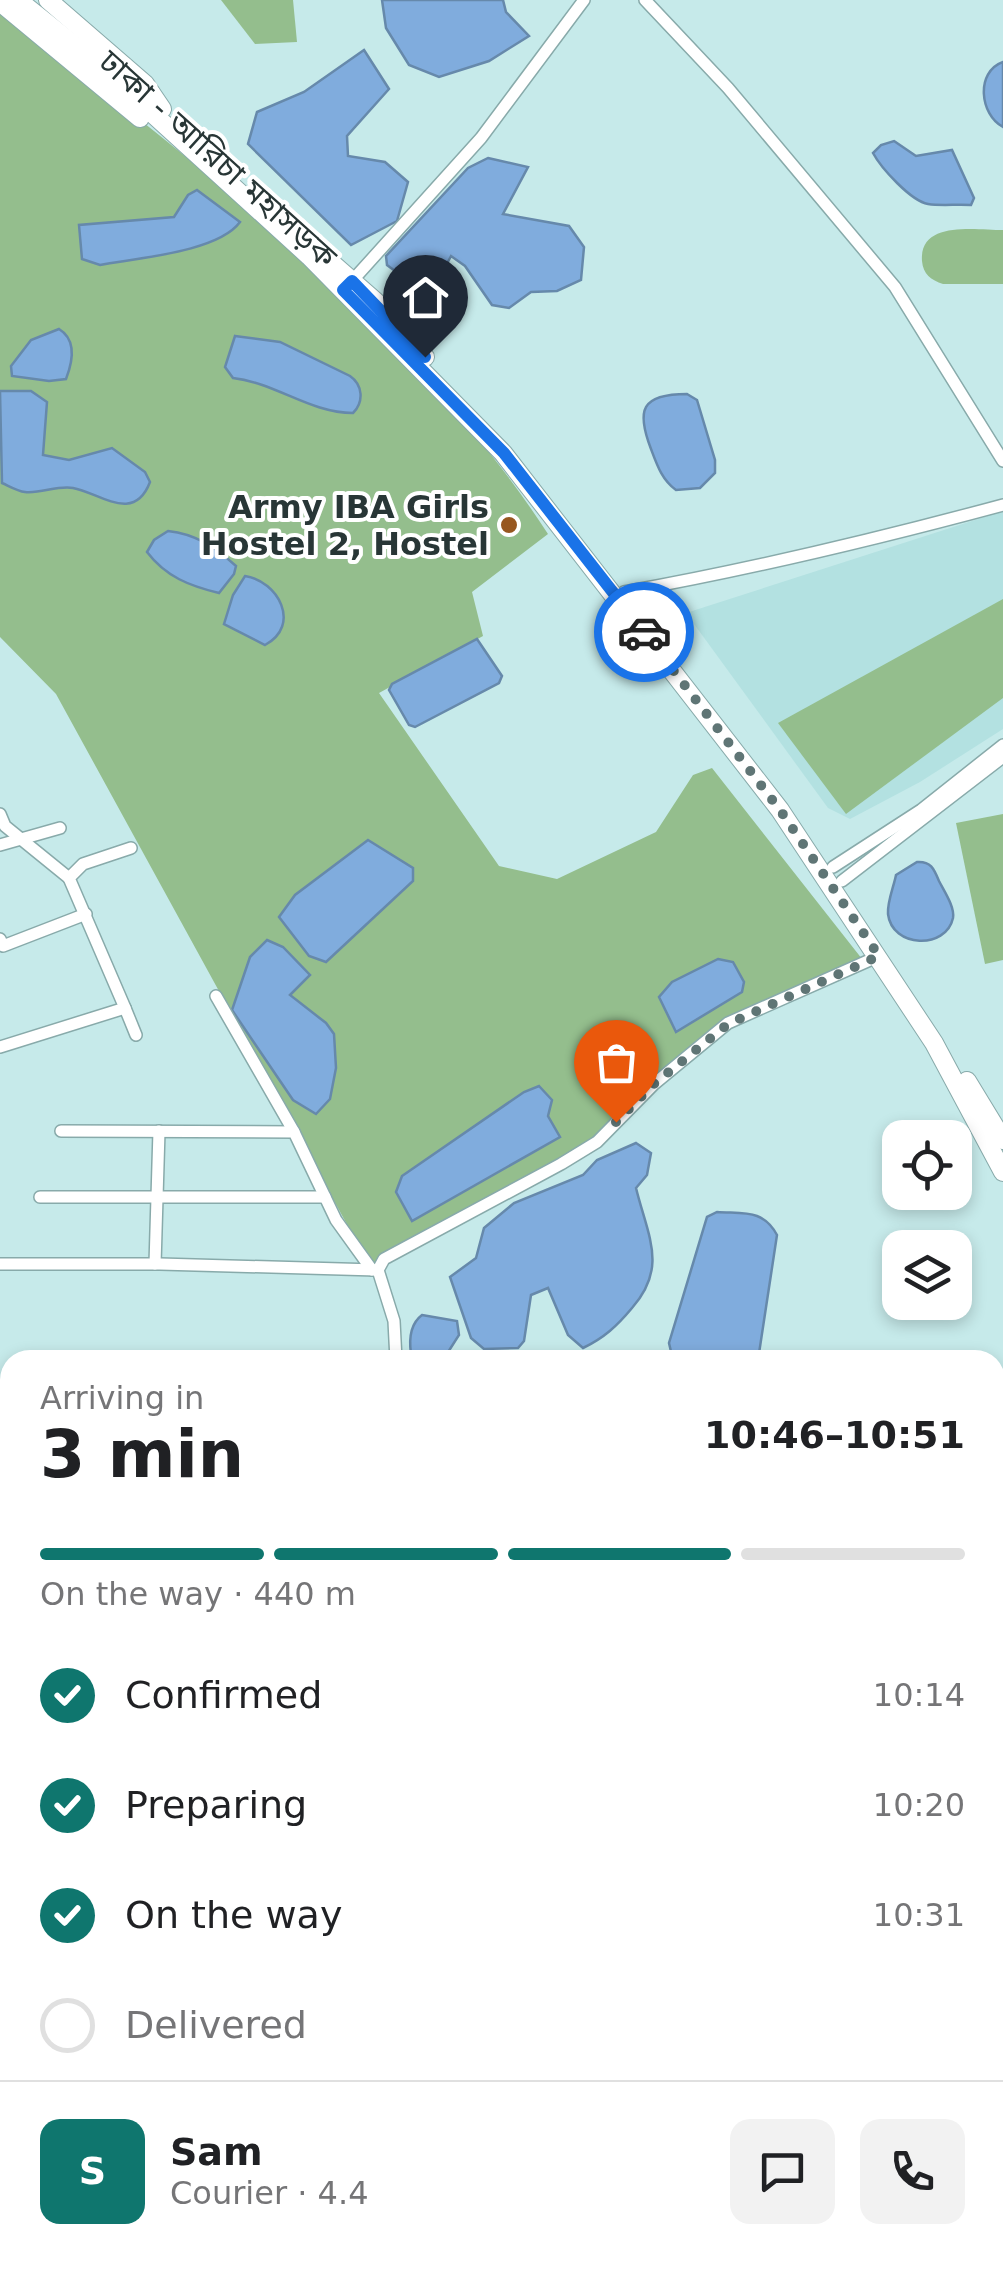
<!DOCTYPE html>
<meta charset="utf-8">
<style>
:root{--surface:#fff;--page:#f2f2f2;--text:#202124;--muted:#757577;--line:#e0e0e0;--accent:#0f766e}
body{margin:0;font-family:"DejaVu Sans","Noto Sans Bengali",sans-serif;background:var(--page);color:var(--text);height:100vh;display:flex;flex-direction:column;font-size:38px;white-space:nowrap}
*{box-sizing:border-box;margin:0}
p{font-size:32px;color:var(--muted)}
.icon{flex:none;width:55px;height:55px;fill:none;stroke:currentColor;stroke-width:2;stroke-linecap:round;stroke-linejoin:round}
.map{position:relative;flex:1;overflow:hidden}
.sheet{position:absolute;left:0px;top:1350px;width:1005px;height:930px;display:flex;flex-direction:column;background:var(--surface);border-radius:30px 30px 0 0;box-shadow:0 5px 15px #0003}
.sheet>*{flex:none}
.tools{position:absolute;left:882px;top:1120px;display:grid;gap:20px}
.tools a{display:grid;place-items:center;width:90px;height:90px;border-radius:20px;background:var(--surface);box-shadow:0 5px 15px #0003;font-size:50px}
.pin{position:absolute;display:grid;place-items:center;width:85px;height:85px;color:#fff;margin:-102px -42px;border-radius:50% 50% 50% 0;rotate:-45deg;box-shadow:0 0 10px #0007}
.pin .icon{rotate:45deg}
.courier{position:absolute;display:grid;place-items:center;width:100px;height:100px;margin:-50px;border:8px solid #1a73e8;border-radius:50%;background:#fff;color:#222;box-shadow:0 2px 12px #0007}
.summary em{font-style:normal;font-weight:700}
.summary div{display:flex;flex-direction:column-reverse}
.summary{display:flex;align-items:center;justify-content:space-between;height:170px;padding:0 40px}
h1{font-size:65px;font-weight:700;line-height:75px}
.bar{display:grid;grid-template-columns:repeat(4,1fr);gap:15px 10px;align-content:center;height:120px;padding:0 40px}
.bar i{height:12px;border-radius:8px;background:var(--line)}
.bar .selected{background:var(--accent)}
.bar p{grid-column:span 4}
.line{display:flex;align-items:center;gap:25px;padding:0 40px;border-top:2px solid var(--line)}
.line div{flex:1}
.round{display:grid;place-items:center;flex:none;width:105px;height:105px;border-radius:20px;background:var(--page)}
ol{padding:0 40px;list-style:none}
li{display:flex;align-items:center;gap:30px;height:110px}
li p{margin-inline-start:auto}
li .icon{padding:10px;border-radius:50%;background:var(--accent);color:#fff;stroke-width:4}
li:last-child{color:var(--muted)}
li i{width:55px;height:55px;border:5px solid var(--line);border-radius:50%}
.map>svg:first-child{display:block}
.built{fill:#b3e1e1}
.green{fill:#94be8d}
.water{fill:#80acdd;stroke:#6689ab;stroke-width:2.5}
.lines{fill:none;stroke-linecap:round;stroke-linejoin:round}
.minor-casing{stroke:#8aa;stroke-width:14}
.highway-casing{stroke:#8aa;stroke-width:20}
.minor{stroke:#fff;stroke-width:11}
.highway{stroke:#fff;stroke-width:18}
.done{stroke:#5f7575;stroke-width:10;stroke-dasharray:0 18}
.route{stroke:#1a73e8;stroke-width:12}
.poi-dot{fill:#975720;stroke:#fff;stroke-width:4}
.labels{text-anchor:middle;dominant-baseline:central;stroke-width:8;stroke-linejoin:round;paint-order:stroke}
.street-label{font-size:32px;fill:#283636;stroke:#fff}
.poi-label{font-size:32px;font-weight:bold;fill:#283636;stroke:#fff;text-anchor:end}
</style>
<div class="map">
<svg width="1003" height="2280" viewBox="0 0 1003 2280">
<rect width="100%" height="100%" fill="#c6eaea"/>
<!-- built -->
<g class="built">
<path d="M1003,511V729L920,782L850,819L828,808L686,613Z"/>
<path d="M995,1954H1003V2280L995,2270Z"/>
</g>
<!-- green -->
<g class="green">
<path d="M221,0H293L297,42L255,44Z"/>
<path d="M0,8C196,166 409,320 548,534L472,592L483,636L379,693L499,866L557,879L656,832L693,775L712,768L866,964L728,1023L576,1155L372,1270L56,694L0,637Z"/>
<path d="M1003,230V284H943C931,280 923,274 922,261C919,220 976,230 1003,230Z"/>
<path d="M1003,599V698L846,814L778,723Z"/>
<path d="M1003,814V960L985,964L956,823Z"/>
<path d="M1003,2052V2225L995,2226V2053Z"/>
<path d="M1003,2246V2280H962V2270H995V2248Z"/>
</g>
<!-- water -->
<g class="water">
<path d="M382,0H503L506,12L529,36L489,61L439,77L409,65L386,28Z"/>
<path d="M364,50L389,89L347,136L348,156L385,162L408,182L397,221L351,245L248,144L257,112L304,92Z"/>
<path d="M1003,62V127C980,115 975,72 1003,62Z"/>
<path d="M894,141L916,156L952,150L974,198L971,205C957,204 941,206 928,204C911,201 881,168 873,153L881,145Z"/>
<path d="M488,158L528,167L503,214L569,226L584,247L581,280L557,291L531,292L509,308L492,305L465,266L451,256L434,288L422,291L387,265L386,256L468,168Z"/>
<path d="M197,190L240,222C218,252 137,258 100,265L82,259L79,225L174,217L188,195Z"/>
<path d="M59,329C77,340 73,361 66,379L49,381L12,376L11,366L31,340Z"/>
<path d="M235,336L280,342L350,376C363,385 364,402 353,413C310,413 276,383 233,378L225,367Z"/>
<path d="M0,391H31L47,402L43,455L69,460L112,448L145,472L150,482C134,524 100,493 73,488C58,485 40,494 25,492C17,491 9,486 2,483Z"/>
<path d="M687,394L697,400L715,460V473L700,488L676,490C662,480 657,465 651,449C636,410 641,394 687,394Z"/>
<path d="M168,531C196,534 215,547 236,566L234,574L219,593C190,586 166,577 147,552L154,540Z"/>
<path d="M245,576C278,581 302,625 265,645L224,624L233,595Z"/>
<path d="M477,639L502,676L499,683L415,727L409,725L389,690L392,684Z"/>
<path d="M368,840L413,868V881L326,962L309,956L279,917L295,895Z"/>
<path d="M917,862C931,861 934,869 939,881C944,891 955,907 953,918C946,950 892,948 888,914C887,902 894,886 896,875Z"/>
<path d="M267,940L283,947L310,975L290,995L326,1023L334,1034L336,1068L330,1099L316,1114L293,1100L232,1010L250,957Z"/>
<path d="M718,959L733,962L744,982L742,992L676,1032L659,997L672,982Z"/>
<path d="M539,1086L552,1100L548,1116L560,1137L412,1221L396,1192L402,1176L524,1092Z"/>
<path d="M636,1143L651,1153L647,1175L636,1188C648,1237 668,1267 632,1308C617,1326 604,1338 583,1348L568,1335L548,1288L531,1295L524,1341L518,1348L484,1349L471,1338L450,1277L476,1258L484,1228L514,1203L583,1175L597,1160Z"/>
<path d="M717,1212C744,1214 763,1209 777,1235L758,1360H673L669,1343L707,1217Z"/>
<path d="M422,1315L457,1321L459,1335L443,1360H418L411,1354C409,1340 410,1324 422,1315Z"/>
</g>
<g class="lines">
<!-- minor casing -->
<g class="minor-casing">
<g id="minor">
<path d="M645,0L728,88L895,287L1003,461"/>
<path d="M352,281L481,138L584,0"/>
<path d="M624,592C752,569 877,539 1003,505"/>
<path d="M0,814L5,826L69,878"/>
<path d="M0,845L60,828"/>
<path d="M833,867L921,810L1003,745"/>
<path d="M842,881L1003,757"/>
<path d="M0,939L3,946L86,914"/>
<path d="M216,996L294,1132"/>
<path d="M125,1008L136,1035"/>
<path d="M0,1047L125,1008L69,878L83,864L131,848"/>
<path d="M61,1131L294,1132L336,1220L372,1270"/>
<path d="M40,1197H325"/>
<path d="M0,1264H160L376,1270"/>
<path d="M155,1264L159,1131"/>
<path d="M396,1360L394,1321L378,1270L384,1259L561,1164L597,1142L654,1084L728,1023L879,956"/>
<path d="M0,1613L10,1629"/>
<path d="M995,1687L1003,1684"/>
<path d="M995,1862L1003,1860"/>
<path d="M0,1928L10,1907"/>
<path d="M995,1959L1003,1958"/>
<path d="M0,2007L10,2011"/>
<path d="M0,2140L10,2139"/>
<path d="M995,2248L1003,2246"/>
<path d="M119,2270L126,2280"/>
<path d="M290,2280L313,2270"/>
<path d="M962,2280V2270"/>
</g>
</g>
<!-- highway casing -->
<g class="highway-casing">
<g id="highway">
<path d="M18,0L98,64L309,256L503,453L780,810L934,1043L1003,1172"/>
<path d="M48,0L145,84L162,109"/>
<path d="M0,2L140,118"/>
<path d="M327,259L375,301L425,357"/>
<path d="M967,1081L1003,1140"/>
</g>
</g>
<!-- minor -->
<use href="#minor" class="minor"/>
<!-- highway -->
<use href="#highway" class="highway"/>
</g>
<g class="lines">
<!-- done -->
<path class="done" d="M616,1122L654,1084L728,1024L879,956L780,810L644,632"/>
<!-- route -->
<path class="route" d="M425,357L352,281L343,290L504,453L644,632"/>
</g>
<!-- markers -->
<circle class="poi-dot" cx="509" cy="525" r="10"/>
<g class="labels">
<!-- street labels -->
<g class="street-label">
<text transform="translate(218 159) rotate(42)">ঢাকা - আরিচা মহাসড়ক</text>
</g>
<!-- poi labels -->
<g class="poi-label">
<text x="489" y="507">Army IBA Girls<tspan x="489" dy="37">Hostel 2, Hostel</tspan></text>
</g>
</g>
</svg>
<div class="tools">
<a><svg class="icon" aria-label="locate" viewBox="0 0 24 24"><circle cx="12" cy="12" r="6"/><path d="M12 2v4M12 18v4M2 12h4M18 12h4"/></svg></a>
<a><svg class="icon" aria-label="layers" viewBox="0 0 24 24"><path d="M12 4l9 5-9 5-9-5zM3 14l9 5 9-5"/></svg></a>
</div>
<div class="pin" style="left:616px;top:1122px;background:#ea580c"><svg class="icon" aria-label="bag" viewBox="0 0 24 24"><path d="M5 8h14l-1 12H6zM9 8a3 3 0 0 1 6 0"/></svg></div>
<div class="pin" style="left:425px;top:357px;background:#1f2937"><svg class="icon" aria-label="home" viewBox="0 0 24 24"><path d="M3 11l9-7 9 7M6 9v11h12V9"/></svg></div>
<div class="courier" style="left:644px;top:632px"><svg class="icon" aria-label="car" viewBox="0 0 24 24"><path d="M5 17H2v-5l4-1 3-4h7l3 4 3 1v5h-3M9 17h6M6 11h13"/><circle cx="7" cy="17" r="2"/><circle cx="17" cy="17" r="2"/></svg></div>
<section class="sheet">
<div class="summary"><div><h1>3 min</h1><p>Arriving in</p></div><em>10:46–10:51</em></div>
<div class="bar"><i class="selected"></i><i class="selected"></i><i class="selected"></i><i></i><p>On the way · 440 m</p></div>
<ol>
<li><svg class="icon" aria-label="check" viewBox="0 0 24 24"><path d="M5 12l5 5 9-10"/></svg>Confirmed<p>10:14</p></li>
<li><svg class="icon" aria-label="check" viewBox="0 0 24 24"><path d="M5 12l5 5 9-10"/></svg>Preparing<p>10:20</p></li>
<li><svg class="icon" aria-label="check" viewBox="0 0 24 24"><path d="M5 12l5 5 9-10"/></svg>On the way<p>10:31</p></li>
<li><i></i>Delivered</li>
</ol>
<div class="line" style="height:180px"><b class="round" style="background:var(--accent);color:#fff">S</b><div><b>Sam</b><p>Courier · 4.4</p></div><a class="round"><svg class="icon" aria-label="chat" viewBox="0 0 24 24"><path d="M4 5h16v11H9l-5 4z"/></svg></a><a class="round"><svg class="icon" aria-label="phone" viewBox="0 0 24 24"><path d="M5 4h4l2 5-3 2q2 4 5 5l2-3 5 2v4C11 20 4 13 5 4z"/></svg></a></div>
</section>
</div>
